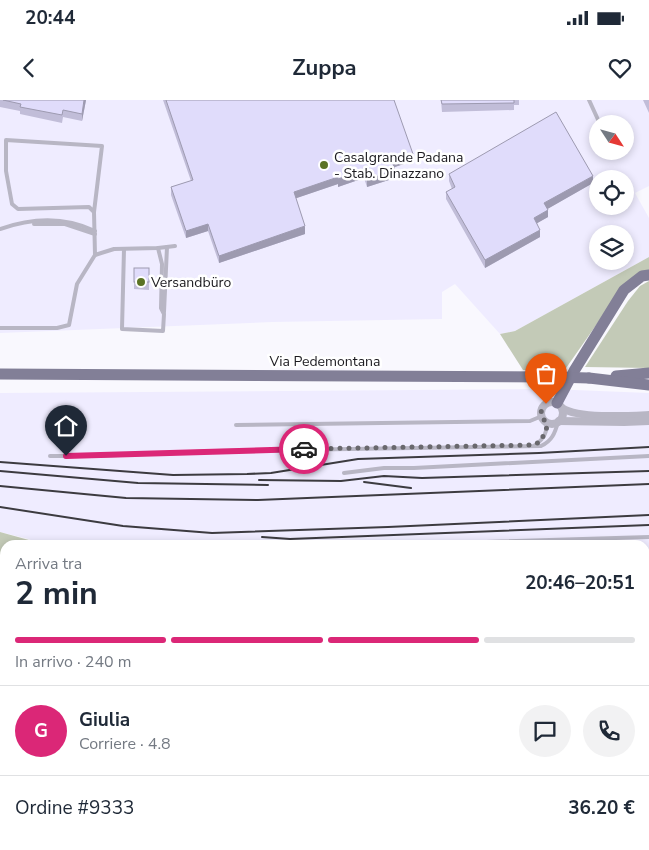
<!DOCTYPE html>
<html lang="it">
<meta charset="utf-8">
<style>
:root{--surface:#fff;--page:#f2f2f3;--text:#1f2937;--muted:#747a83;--line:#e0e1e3;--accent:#db2777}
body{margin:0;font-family:"Nunito Sans",sans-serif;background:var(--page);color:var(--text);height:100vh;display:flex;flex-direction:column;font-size:19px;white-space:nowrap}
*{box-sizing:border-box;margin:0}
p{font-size:16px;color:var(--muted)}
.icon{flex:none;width:28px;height:28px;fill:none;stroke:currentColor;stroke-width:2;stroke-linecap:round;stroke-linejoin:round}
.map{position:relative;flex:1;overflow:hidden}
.sheet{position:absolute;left:0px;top:440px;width:650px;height:310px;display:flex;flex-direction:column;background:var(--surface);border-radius:15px 15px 0 0;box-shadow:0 2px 8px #0003}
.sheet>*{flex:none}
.needle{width:32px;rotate:126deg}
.tools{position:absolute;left:589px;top:15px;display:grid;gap:10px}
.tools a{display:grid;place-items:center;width:45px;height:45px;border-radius:50%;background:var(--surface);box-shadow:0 2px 8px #0003;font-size:25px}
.pin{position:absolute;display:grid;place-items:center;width:42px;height:42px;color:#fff;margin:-51px -21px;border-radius:50% 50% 50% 0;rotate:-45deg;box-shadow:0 0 5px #0007}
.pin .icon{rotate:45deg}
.courier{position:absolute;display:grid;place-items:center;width:50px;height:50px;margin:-25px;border:4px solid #db2777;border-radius:50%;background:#fff;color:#222;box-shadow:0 1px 6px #0007}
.head em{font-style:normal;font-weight:700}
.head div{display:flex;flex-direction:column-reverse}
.head{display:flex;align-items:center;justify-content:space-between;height:85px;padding:0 15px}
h1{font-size:32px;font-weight:700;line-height:38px}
.bar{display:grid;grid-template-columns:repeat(4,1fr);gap:8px 5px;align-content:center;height:60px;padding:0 15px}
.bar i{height:6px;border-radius:4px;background:var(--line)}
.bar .selected{background:var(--accent)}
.bar p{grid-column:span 4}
.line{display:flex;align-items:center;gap:12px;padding:0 15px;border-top:1px solid var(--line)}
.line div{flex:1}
.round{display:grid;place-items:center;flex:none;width:52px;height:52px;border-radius:26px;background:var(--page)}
.status{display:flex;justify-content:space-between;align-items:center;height:35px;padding:0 25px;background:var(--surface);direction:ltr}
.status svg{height:14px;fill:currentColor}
header{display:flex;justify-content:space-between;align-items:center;height:65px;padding:0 15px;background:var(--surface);font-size:22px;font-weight:700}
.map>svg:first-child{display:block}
.built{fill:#efecff;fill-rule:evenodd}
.green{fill:#c3cab7}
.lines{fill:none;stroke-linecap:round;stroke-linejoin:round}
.path{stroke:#b2b1b6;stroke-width:1;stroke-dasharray:1 4;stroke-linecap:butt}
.lane{stroke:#b8b6c4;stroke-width:4}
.street{stroke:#b8b6c4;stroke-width:8}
.primary{stroke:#827f97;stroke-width:11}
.rail{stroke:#3c3b40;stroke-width:2}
.primary-bridge{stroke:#827f97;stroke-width:11}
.wall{fill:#c1bdd8}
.shaded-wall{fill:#9d9ab0}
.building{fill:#e0dcfb;stroke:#9d9ab0}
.done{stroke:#69686d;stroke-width:5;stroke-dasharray:0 9}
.route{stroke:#db2777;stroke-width:6}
.poi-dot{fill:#5b7325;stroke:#fff;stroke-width:2}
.labels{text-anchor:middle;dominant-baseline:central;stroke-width:5;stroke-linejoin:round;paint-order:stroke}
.poi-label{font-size:14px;fill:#1b1a1f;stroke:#fff;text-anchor:start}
.street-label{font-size:14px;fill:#1b1a1f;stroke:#fff}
</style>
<div class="status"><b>20:44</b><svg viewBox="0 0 49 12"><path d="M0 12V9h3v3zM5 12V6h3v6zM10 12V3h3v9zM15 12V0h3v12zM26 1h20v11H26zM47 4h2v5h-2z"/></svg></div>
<header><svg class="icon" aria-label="back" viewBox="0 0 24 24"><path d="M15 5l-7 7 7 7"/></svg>Zuppa<svg class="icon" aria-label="heart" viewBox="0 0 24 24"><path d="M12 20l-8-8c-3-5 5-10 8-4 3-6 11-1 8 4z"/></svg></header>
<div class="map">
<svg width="649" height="750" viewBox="0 0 649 750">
<rect width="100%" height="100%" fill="#f9f8fe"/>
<!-- built -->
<g class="built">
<path d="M0,0H649V86L635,93L649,118V157L515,231L500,234L455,184L442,192V219L272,222L0,233ZM598,24H625V51H598ZM598,79H625V106H598ZM598,134H625V161H598Z"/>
<path d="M549,289L649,293V554H645V445H49L34,442L29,439L0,432V293Z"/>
</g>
<!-- green -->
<g class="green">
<path d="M649,157V171L608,208L564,271L523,270L500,234L515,231Z"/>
<path d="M649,181V268L585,267L628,201L640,186Z"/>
<path d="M0,432L36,442L40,444L5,445V457L0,459Z"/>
</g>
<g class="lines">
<!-- path -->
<g class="path">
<path d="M23,445L34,442L44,445"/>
<path d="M0,457L5,455"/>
<path d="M645,568H649"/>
</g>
<!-- lane -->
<g class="lane">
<path d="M589,0L600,24"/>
<path d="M94,112L89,107L18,109L12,104L6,71V40L102,46L94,112L95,155L114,149L158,148L175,146"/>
<path d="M34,124H65L95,134"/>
<path d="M0,129C31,118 64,116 95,131"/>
<path d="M124,149L122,229L163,231L164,214L161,208L162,164L158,148"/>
<path d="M164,212L167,147"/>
<path d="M0,228H57L69,225L77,184L95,155"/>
<path d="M236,325L530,321L542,316"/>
<path d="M535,345C544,339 548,332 546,322"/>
<path d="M50,356H97L215,351L541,346C552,341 555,333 558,322"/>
<path d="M344,373L384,368H414L649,356"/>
<path d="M390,445L649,437"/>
<path d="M645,491H649"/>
<path d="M645,544L649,545"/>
</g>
<!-- street -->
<g class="street">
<circle cx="552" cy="313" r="11"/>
<path d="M562,308C579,319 628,316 649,315"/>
<path d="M559,321L624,322L649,321"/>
</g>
<!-- primary -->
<g class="primary">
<path d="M0,274L554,277"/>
<path d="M616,276L649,273"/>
<path d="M589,278L649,285"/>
<path d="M557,303L574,271L624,190L642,176L649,175"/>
</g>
<!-- rail -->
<g class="rail">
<path d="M0,362L173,375L247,374L271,373L358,359L539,353L649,347"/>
<path d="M0,371L138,383L268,385"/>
<path d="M259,380L341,381L384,376L422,378L649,371"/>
<path d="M364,382L411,388"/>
<path d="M0,386L126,398L258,400L649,384"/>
<path d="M0,407L123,426L212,433L388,427L649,415"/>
<path d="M262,437L290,439L649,425"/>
</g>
<!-- primary-bridge -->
<path class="primary-bridge" d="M554,277L589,278"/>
</g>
<!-- wall -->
<g class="wall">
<path d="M0,0H86L82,21L63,17L62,23L20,14V11L0,7Z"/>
<path d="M163,0H394L413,61L394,67L395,78L367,87L364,78L338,87V84L296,98L305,134L219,163L208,131L186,138L171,95V87L191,81Z"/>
<path d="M441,0H519V5H514V10L442,12Z"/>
<path d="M643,0H649V13Z"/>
<path d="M449,74L593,83L547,109L548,117L537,123L540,137L485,168L446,99V92L452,89L449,81Z"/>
<path d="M134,168H149V190L134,189Z"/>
</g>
<!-- shaded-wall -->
<g class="shaded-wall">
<path d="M84,0H86L82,21V14Z"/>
<path d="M413,54V61L392,68V61Z"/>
<path d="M364,70V78L338,87V79Z"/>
<path d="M395,70V78L367,87V80Z"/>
<path d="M593,76V83L544,111V103Z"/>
<path d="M338,77V84L294,99V92Z"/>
<path d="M548,110V117L534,125V118Z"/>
<path d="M208,124V131L186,138V131Z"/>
<path d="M305,126V134L219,163V156Z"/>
<path d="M540,130V137L485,168V160Z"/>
</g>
<!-- building -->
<g class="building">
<path d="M3,0H84L82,14L63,10L62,15L20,7L21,4Z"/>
<path d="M166,0H394L413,54L392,61L395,70L367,80L364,70L338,79V77L294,92L305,126L219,156L208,124L186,131L171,87L193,80Z"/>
<path d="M441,0H514V3L442,4Z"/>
<path d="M556,12L593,76L544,103L548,110L534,118L540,130L485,160L446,92L455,87L449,74Z"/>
<rect x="134" y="168" width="15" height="14"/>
</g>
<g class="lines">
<!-- done -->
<path class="done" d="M304,349L534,345L541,341L547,327L541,312L546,304"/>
<!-- route -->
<path class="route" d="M66,356L304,349"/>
</g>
<!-- markers -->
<g class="poi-dot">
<circle cx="324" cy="65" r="5"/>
<circle cx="141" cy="182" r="5"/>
</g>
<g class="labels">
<!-- poi labels -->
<g class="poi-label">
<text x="334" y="57">Casalgrande Padana<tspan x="334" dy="16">- Stab. Dinazzano</tspan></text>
<text x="151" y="182">Versandbüro</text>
</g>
<!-- street labels -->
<g class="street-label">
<text x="325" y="261">Via Pedemontana</text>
</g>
</g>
</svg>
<div class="tools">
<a><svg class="needle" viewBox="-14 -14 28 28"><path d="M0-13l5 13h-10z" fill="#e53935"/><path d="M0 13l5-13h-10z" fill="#747a83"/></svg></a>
<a><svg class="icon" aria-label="locate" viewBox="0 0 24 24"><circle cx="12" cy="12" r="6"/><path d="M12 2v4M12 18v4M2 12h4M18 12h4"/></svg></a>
<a><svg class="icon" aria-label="layers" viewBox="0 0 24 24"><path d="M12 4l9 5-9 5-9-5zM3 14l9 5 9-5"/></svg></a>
</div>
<div class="pin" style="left:546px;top:304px;background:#ea580c"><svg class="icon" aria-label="bag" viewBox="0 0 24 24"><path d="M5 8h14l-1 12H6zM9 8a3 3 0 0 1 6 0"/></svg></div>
<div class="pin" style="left:66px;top:356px;background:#1f2937"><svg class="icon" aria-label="home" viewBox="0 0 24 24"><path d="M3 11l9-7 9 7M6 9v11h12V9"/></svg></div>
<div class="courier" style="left:304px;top:349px"><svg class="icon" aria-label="car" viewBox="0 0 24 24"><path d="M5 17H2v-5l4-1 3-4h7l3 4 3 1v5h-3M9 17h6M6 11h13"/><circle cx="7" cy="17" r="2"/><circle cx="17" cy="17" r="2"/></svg></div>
<section class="sheet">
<div class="head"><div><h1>2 min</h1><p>Arriva tra</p></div><em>20:46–20:51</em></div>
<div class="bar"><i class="selected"></i><i class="selected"></i><i class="selected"></i><i></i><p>In arrivo · 240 m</p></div>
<div class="line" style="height:90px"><b class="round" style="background:var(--accent);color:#fff">G</b><div><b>Giulia</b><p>Corriere · 4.8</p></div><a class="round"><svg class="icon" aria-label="chat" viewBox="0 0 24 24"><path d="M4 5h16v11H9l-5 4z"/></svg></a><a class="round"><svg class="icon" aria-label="phone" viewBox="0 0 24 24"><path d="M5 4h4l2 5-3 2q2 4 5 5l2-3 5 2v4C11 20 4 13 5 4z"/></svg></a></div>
<div class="line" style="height:65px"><div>Ordine #9333</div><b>36.20 €</b></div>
</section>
</div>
